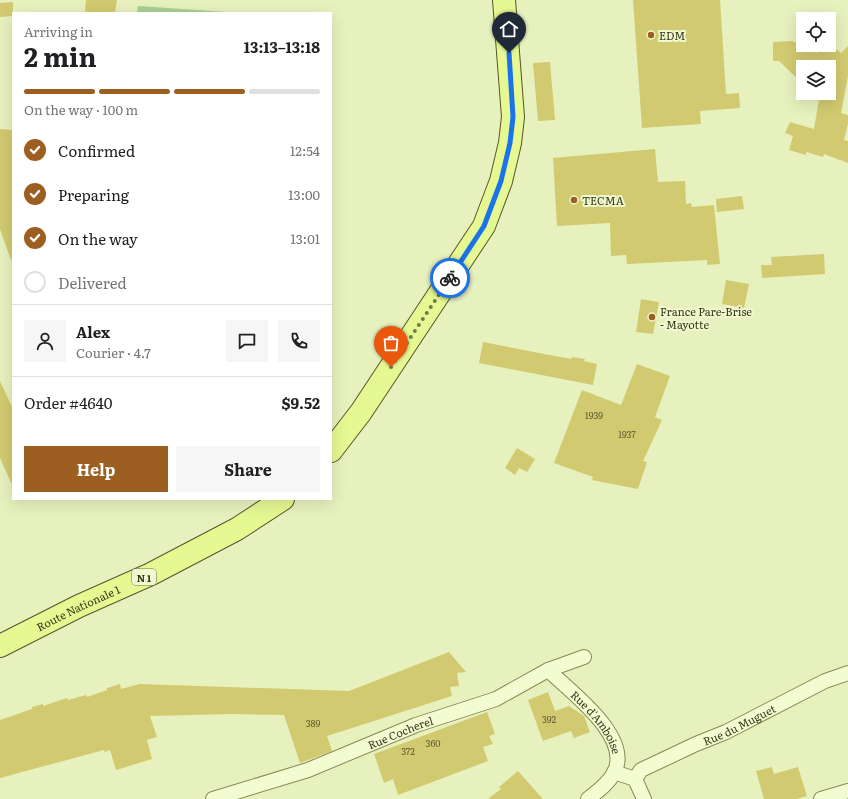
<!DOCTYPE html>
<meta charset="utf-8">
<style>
:root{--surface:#fff;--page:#f6f6f6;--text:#202124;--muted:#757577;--line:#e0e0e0;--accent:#9d5e21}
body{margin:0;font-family:Literata,serif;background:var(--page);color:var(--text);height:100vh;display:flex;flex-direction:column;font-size:15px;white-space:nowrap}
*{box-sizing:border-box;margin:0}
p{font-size:13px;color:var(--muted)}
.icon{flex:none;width:22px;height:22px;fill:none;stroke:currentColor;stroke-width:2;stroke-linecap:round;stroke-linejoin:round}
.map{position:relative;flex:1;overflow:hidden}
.details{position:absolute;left:12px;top:12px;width:320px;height:488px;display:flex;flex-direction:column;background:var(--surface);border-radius:0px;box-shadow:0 4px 16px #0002}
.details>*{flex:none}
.fabs{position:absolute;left:796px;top:12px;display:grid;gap:8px}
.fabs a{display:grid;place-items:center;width:40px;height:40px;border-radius:0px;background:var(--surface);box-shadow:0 4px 16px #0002;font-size:20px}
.pin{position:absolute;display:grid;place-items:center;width:34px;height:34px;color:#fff;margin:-41px -17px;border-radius:50% 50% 50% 0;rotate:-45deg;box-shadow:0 0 4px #0007}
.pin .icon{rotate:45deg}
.courier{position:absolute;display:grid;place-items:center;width:40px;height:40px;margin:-20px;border:3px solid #1a73e8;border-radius:50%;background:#fff;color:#222;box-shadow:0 1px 5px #0007}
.overview em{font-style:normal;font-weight:700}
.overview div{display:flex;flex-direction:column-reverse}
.overview{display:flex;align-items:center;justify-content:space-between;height:68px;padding:0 12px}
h1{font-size:26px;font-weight:700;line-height:30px}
.bar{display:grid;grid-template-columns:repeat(4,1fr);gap:6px 4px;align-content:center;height:48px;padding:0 12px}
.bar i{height:5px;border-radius:3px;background:var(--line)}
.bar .on{background:var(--accent)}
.bar p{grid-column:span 4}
.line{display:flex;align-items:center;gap:10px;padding:0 12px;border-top:1px solid var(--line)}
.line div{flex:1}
.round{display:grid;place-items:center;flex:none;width:42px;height:42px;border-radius:0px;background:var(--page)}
ol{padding:0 12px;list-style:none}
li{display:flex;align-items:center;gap:12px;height:44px}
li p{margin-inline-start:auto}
li .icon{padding:4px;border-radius:50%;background:var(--accent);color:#fff;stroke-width:4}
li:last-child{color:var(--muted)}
li i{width:22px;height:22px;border:2px solid var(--line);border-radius:50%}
.button{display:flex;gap:8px;margin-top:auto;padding:8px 12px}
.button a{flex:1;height:46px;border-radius:0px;background:var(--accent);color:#fff;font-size:16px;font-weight:700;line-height:46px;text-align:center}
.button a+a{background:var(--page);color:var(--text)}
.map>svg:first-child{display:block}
.green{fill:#a9cf91}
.building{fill:#d2ca70}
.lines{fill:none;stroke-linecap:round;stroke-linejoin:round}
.street-casing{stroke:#898a55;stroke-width:16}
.primary-casing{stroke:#57562a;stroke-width:24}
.street{stroke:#f3fbd1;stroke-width:14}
.primary{stroke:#e5f892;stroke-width:22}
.done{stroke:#757954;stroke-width:4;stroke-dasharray:0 7.2}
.route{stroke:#1a73e8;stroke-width:5}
.poi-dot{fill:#9d5e21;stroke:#eff8ce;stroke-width:1.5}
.labels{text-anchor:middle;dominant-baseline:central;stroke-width:4;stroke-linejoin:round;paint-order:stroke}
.number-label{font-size:9px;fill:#5e5c30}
.shield{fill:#eff8ce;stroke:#6f7251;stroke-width:1}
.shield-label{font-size:10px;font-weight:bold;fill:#38381b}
.poi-label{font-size:11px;fill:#38381b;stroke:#eff8ce;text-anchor:start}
.street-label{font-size:11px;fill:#38381b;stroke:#eff8ce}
</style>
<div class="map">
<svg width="848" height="799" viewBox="0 0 848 799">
<rect width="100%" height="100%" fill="#e7f1be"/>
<!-- green -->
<path class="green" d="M138,6L242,13H137Z"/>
<!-- building -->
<g class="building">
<path d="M86,0H117L115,13H85Z"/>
<path d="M633,0H720L726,94L739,93L740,108L700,111L701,124L642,128Z"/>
<path d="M13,2V16L0,17V3Z"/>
<path d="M792,41L817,53L823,45H829V43L841,53L848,46V76L841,113L848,115V124L844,140L848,141V163L824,154L823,157L806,152V155L789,150L793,136L785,133L790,122L814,129L819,99L813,93H829V67H803V84L779,61H773V42Z"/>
<path d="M550,62L555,120L538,121L533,63Z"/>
<path d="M0,129L13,130V260H11L0,229Z"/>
<path d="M655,149L658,182L685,181L686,204L691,203L692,207L714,205L720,264L707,265V260L627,264L626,255L611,256L610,223L557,226L553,158Z"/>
<path d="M742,196L744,209L717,212L716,199Z"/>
<path d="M824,254L825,274L762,278L761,265H772L771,257Z"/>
<path d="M726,280L749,284L744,308L722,304Z"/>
<path d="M641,299L659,302L653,334L636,332Z"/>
<path d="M483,342L544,354L571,359L572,357L585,359L584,361L597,364L593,385L479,363Z"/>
<path d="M637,364L670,376L655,417L662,420L643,461L647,462L638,489L592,480L593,477L554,463L582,390L621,405Z"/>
<path d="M0,381L13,409V487L0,458Z"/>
<path d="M517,448L535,459L527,472L519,468L515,475L505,468Z"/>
<path d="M449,652L466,672L457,673L459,686L450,687L452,696L327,736L332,751L300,763L284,715L233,714L150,716L157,737L147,740L152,759L116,770L110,750L105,752L104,750L0,778V720L32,709V707L43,704V706L67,698L68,700L86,695L87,697L107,690V688L120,684L121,689L140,684L349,691Z"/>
<path d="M548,692L555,711L569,706L584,716L590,732L574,738L571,731L543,741L528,700Z"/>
<path d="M487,712L495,734L489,736L493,744L483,747L488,761L398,795L393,779L384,783L374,754Z"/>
<path d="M772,767L774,774L798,767L807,796L797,799H764L756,771Z"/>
<path d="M518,771L543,799H488L501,789L499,787Z"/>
</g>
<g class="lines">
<!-- street casing -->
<g class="street-casing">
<g id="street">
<path id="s1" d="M548,670C571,692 633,737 614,773C608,784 598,791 588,799"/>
<path d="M614,772L635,779L644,799"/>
<path id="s2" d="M635,779L641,770L696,744L726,732L825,681L848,673"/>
<path id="s3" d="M213,799L308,770L416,725L496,699L548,670L584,657"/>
<path d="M821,799L848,791"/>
</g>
</g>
<!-- primary casing -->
<g class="primary-casing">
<g id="primary">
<path d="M331,451L361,412L484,226L501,181L510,143L513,117L504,0"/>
<path id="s4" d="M0,646L79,606L151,574L237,529L283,499"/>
</g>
</g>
<!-- street -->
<use href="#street" class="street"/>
<!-- primary -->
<use href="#primary" class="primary"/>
</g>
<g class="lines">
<!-- done -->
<path class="done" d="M391,367L450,278"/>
<!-- route -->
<path class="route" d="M450,278L484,226L501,181L510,143L513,117L509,53"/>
</g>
<!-- markers -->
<g class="poi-dot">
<circle cx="651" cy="35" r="4"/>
<circle cx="574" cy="200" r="4"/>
<circle cx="652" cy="317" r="4"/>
</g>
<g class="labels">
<!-- number labels -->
<g class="number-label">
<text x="594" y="415">1939</text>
<text x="627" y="434">1937</text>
<text x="549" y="719">392</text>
<text x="313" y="723">389</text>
<text x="433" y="743">360</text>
<text x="408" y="751">372</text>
</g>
<!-- shield labels -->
<rect class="shield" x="132" y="569" width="24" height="16" rx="3"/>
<g class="shield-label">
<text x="144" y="577">N 1</text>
</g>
<!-- poi labels -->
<g class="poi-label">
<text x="659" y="35">EDM</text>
<text x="582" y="200">TECMA</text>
<text x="660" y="311">France Pare-Brise<tspan x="660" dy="13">- Mayotte</tspan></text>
</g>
<!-- street labels -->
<g class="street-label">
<text stroke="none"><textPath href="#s4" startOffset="87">Route Nationale 1</textPath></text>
<text stroke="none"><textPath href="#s1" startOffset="72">Rue d'Amboise</textPath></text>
<text stroke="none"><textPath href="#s2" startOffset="119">Rue du Muguet</textPath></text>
<text stroke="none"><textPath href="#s3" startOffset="199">Rue Cocherel</textPath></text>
</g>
</g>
</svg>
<div class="fabs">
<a><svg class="icon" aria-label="locate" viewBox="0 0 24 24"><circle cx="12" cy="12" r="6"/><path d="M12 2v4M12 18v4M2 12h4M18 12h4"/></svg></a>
<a><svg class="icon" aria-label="layers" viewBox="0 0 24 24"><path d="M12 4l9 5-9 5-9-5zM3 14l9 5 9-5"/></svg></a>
</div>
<div class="pin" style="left:391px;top:367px;background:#ea580c"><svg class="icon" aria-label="bag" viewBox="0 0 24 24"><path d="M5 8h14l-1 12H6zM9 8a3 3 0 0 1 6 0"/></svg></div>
<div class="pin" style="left:509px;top:53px;background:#1f2937"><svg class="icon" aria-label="home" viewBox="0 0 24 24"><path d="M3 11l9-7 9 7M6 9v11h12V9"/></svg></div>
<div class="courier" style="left:450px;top:278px"><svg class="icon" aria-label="bike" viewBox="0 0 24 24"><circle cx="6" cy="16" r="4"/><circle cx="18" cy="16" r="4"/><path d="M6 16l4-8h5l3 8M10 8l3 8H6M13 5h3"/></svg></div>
<section class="details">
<div class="overview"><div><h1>2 min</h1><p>Arriving in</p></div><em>13:13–13:18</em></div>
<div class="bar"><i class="on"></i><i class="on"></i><i class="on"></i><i></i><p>On the way · 100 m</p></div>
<ol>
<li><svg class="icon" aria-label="check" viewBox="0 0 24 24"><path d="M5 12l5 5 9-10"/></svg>Confirmed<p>12:54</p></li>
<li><svg class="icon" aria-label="check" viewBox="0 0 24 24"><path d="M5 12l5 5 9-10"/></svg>Preparing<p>13:00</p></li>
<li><svg class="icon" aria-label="check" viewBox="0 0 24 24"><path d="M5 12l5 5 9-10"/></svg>On the way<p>13:01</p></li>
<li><i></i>Delivered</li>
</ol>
<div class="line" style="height:72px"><a class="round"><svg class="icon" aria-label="person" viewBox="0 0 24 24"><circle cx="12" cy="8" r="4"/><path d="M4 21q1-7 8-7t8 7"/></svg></a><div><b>Alex</b><p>Courier · 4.7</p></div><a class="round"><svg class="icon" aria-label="chat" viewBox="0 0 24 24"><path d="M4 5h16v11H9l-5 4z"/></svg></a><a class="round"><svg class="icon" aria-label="phone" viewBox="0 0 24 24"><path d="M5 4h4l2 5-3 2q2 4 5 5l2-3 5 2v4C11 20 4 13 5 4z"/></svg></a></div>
<div class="line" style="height:52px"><div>Order #4640</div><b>$9.52</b></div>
<div class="button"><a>Help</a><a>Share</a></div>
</section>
</div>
